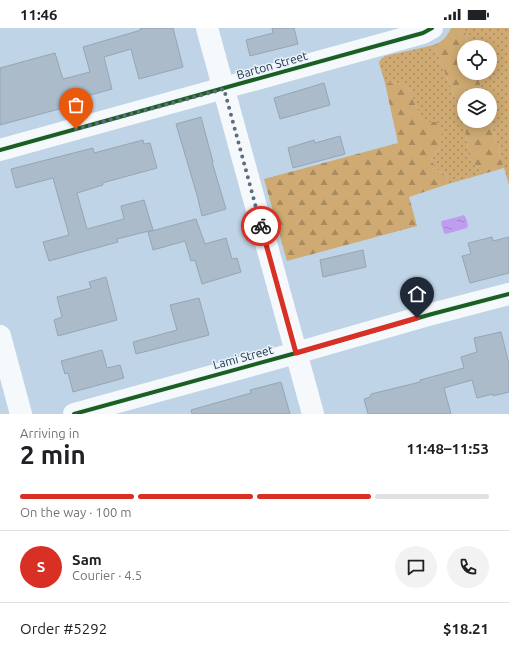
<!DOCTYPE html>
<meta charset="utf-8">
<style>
:root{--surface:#fff;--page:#f2f2f2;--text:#202124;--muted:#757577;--line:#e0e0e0;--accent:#d93025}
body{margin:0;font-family:Ubuntu,sans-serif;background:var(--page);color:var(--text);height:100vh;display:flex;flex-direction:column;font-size:15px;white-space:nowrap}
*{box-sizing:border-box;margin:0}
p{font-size:13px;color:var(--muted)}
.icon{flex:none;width:22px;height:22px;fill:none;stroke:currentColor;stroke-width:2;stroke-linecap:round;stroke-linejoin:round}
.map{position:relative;height:386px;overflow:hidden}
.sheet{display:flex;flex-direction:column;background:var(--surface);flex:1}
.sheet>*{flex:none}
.buttons{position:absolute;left:457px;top:12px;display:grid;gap:8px}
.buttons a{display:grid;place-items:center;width:40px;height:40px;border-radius:50%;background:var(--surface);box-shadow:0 2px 10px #0003;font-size:20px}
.pin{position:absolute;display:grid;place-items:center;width:34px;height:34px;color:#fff;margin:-41px -17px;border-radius:50% 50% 50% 0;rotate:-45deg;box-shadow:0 0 4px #0007}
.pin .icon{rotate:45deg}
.courier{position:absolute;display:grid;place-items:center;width:40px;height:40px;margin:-20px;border:3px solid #d93025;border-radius:50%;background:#fff;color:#222;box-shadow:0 1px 5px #0007}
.summary em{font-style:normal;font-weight:700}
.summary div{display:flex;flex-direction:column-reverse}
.summary{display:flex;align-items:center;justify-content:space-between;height:68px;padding:0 20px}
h1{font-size:26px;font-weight:700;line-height:30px}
.bar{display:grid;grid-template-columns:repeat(4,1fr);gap:6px 4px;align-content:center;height:48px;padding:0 20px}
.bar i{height:5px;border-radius:3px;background:var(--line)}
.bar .current{background:var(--accent)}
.bar p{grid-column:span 4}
.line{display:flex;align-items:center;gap:10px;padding:0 20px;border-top:1px solid var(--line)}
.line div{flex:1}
.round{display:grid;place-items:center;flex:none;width:42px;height:42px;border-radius:21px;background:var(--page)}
.status{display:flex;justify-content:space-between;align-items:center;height:28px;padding:0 20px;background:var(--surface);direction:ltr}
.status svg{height:11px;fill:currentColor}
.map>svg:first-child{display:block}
.green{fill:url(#green-dots)}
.forest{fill:url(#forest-firs)}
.water{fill:url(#water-ripples)}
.building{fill:#abbbca;stroke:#95a5b3}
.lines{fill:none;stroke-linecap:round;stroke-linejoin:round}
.minor{stroke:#f6f9fb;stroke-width:22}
.cycleway-casing{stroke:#e8f3fd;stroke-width:6}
.cycleway{stroke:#1b5e20;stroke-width:4}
.done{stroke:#5d6d7c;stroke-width:4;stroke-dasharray:0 7.2}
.route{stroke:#d93025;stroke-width:5}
.labels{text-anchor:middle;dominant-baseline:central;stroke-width:3;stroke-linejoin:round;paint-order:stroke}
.street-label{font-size:12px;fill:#273643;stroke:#e8f3fd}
</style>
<div class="status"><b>11:46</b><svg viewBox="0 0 49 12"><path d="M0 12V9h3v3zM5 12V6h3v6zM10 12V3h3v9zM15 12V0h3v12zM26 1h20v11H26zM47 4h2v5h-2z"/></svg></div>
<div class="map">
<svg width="509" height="386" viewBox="0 0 509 386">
<defs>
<pattern id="green-dots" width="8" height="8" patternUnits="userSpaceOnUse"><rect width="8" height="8" fill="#cfaa72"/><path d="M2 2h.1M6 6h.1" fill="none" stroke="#a88b5f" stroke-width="1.8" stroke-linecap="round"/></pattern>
<pattern id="forest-firs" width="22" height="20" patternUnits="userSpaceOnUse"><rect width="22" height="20" fill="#cfaa72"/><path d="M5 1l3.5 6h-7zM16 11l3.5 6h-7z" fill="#a88b5f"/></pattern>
<pattern id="water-ripples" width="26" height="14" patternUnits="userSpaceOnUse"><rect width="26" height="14" fill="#bf9ef0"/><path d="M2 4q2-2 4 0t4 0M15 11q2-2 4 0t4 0" fill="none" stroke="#9b82c4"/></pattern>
</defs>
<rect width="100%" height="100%" fill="#c0d4e7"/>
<!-- green -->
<g class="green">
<path d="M464,0H509V157L490,91V67H483L477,45H490V19H469Z"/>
<path d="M434,17L464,92L469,130L483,146L448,156L446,148L435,140L431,131L441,118L423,94L406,56L385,55L379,35L380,32L385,28Z"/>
</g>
<!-- forest -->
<g class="forest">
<path d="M451,0H464L469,19H464V45H477L483,67H464V93H490V91L504,140L483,146L469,130L464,92L434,17C443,13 447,9 451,0Z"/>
<path d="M385,55L406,56L423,94H437L443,105L441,118L431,131L435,140L446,148L448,156L409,169L417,198L287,233L264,151L398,115Z"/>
</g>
<!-- water -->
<path class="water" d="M464,187L466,190L468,197L467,200L446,206L444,205L441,195L442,193Z"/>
<!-- building -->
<g class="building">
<path d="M140,0H173L183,39L139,51L131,21L104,29L112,61L69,73L70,78L0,97V40L55,25L63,51L90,44L83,19L141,2Z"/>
<path d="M272,0H294L298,16L250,28L246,12L273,5Z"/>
<path d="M324,55L330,77L280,91L274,70Z"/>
<path d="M201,89L213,134H212L226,181L202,188L197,167L176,96Z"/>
<path d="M340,108L345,126L293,140L288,120L314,112L315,115Z"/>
<path d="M143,112L144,116L150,115L157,140L102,155L103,157L77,165L87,201L124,191L121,178L144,172L153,202L117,211L118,214L49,233L43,214L69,207L53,150L16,160L11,141L93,120L94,125Z"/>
<path d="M196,191L205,216L226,210L232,231L237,230L241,244L202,256L195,232L191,233L185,213L153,222L148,204Z"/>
<path d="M492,209L493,213L509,209V245L470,255L462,228L471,226L468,215Z"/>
<path d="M363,222L366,239L323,249L320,232Z"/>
<path d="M106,249L117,292L58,308L54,292L62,289L57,269L91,260L89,254Z"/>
<path d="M199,270L209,307L136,326L133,314L177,302L170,277Z"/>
<path d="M501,304L509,336V364L493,368V366L477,370L472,352L444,360L451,386H368L364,371L370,369L371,366L420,354V352L464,340L461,329L477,324L474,310Z"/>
<path d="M102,322L107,340L120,337L124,350L73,364L68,345L65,346L61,333Z"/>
<path d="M281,354L290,386H192L191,382L251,365L250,362Z"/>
</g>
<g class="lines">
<!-- minor -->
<g class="minor">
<path d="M207,0L313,386"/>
<path d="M0,122L423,5L432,0"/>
<path d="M0,308L21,386"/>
<path d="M74,386L296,325L432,286L509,266"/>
</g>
<!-- cycleway casing -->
<g class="cycleway-casing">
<g id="cycleway">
<path d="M0,122L423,5L432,0"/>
<path d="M74,386L296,325L432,286L509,266"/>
</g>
</g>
<!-- cycleway -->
<use href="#cycleway" class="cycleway"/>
</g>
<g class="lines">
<!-- done -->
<path class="done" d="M76,101L224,61L261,198"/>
<!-- route -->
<path class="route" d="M261,198L296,325L417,290"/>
</g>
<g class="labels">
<!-- street labels -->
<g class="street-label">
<text transform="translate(272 37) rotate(-16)">Barton Street</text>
<text transform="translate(243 329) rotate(-15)">Lami Street</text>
</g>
</g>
</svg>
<div class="buttons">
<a><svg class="icon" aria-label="locate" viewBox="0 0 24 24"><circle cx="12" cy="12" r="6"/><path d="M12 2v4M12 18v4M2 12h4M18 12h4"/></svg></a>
<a><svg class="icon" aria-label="layers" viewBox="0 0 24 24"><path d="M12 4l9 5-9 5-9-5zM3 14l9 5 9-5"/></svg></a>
</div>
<div class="pin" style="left:76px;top:101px;background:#ea580c"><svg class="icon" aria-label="bag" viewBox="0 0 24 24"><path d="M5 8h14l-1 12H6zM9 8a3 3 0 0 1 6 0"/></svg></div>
<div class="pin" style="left:417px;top:290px;background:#1f2937"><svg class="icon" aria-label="home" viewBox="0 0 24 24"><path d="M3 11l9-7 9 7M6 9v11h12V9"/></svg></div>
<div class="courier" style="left:261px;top:198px"><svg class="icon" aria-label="bike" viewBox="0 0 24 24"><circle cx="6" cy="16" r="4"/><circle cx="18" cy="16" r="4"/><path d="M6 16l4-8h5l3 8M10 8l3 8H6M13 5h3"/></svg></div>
</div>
<section class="sheet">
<div class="summary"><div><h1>2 min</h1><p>Arriving in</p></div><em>11:48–11:53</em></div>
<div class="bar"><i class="current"></i><i class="current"></i><i class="current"></i><i></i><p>On the way · 100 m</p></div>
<div class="line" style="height:72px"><b class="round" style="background:var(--accent);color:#fff">S</b><div><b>Sam</b><p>Courier · 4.5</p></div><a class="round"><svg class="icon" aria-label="chat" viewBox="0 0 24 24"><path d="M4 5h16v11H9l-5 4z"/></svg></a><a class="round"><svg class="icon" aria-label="phone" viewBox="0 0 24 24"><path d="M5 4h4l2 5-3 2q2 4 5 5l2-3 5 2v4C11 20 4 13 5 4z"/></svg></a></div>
<div class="line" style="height:52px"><div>Order #5292</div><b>$18.21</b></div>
</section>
